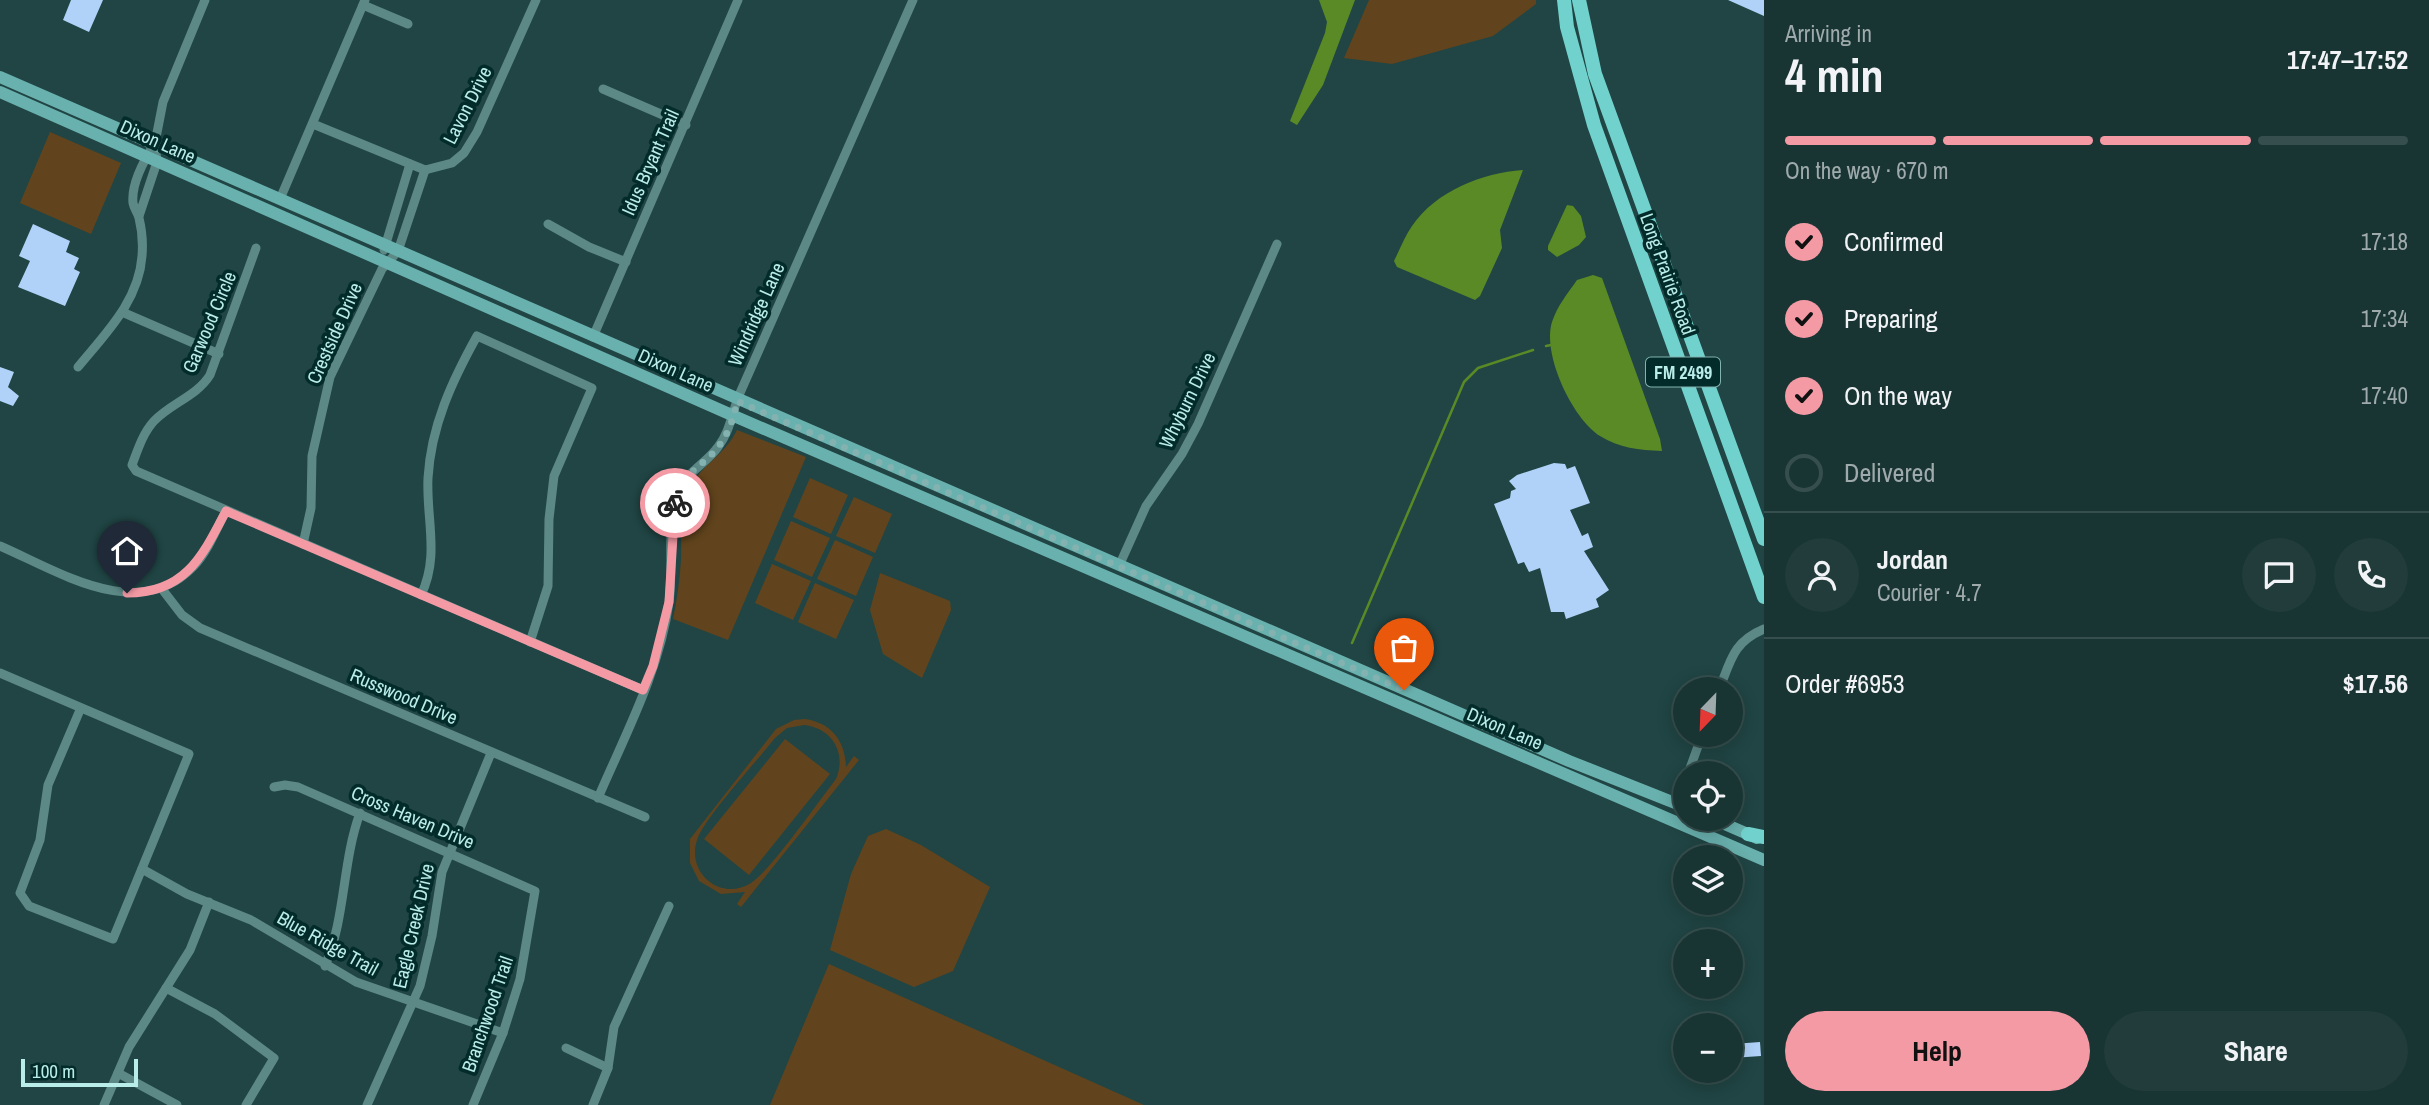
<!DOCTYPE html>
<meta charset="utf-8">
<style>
:root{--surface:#183433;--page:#213c3b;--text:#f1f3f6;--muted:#9faaac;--line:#364f4e;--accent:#f49aa5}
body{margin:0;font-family:"Archivo Narrow",sans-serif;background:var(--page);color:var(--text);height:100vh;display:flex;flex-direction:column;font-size:26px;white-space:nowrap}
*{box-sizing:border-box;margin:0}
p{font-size:23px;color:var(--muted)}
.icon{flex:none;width:38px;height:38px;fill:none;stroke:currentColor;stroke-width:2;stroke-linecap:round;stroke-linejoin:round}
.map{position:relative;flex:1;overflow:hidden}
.drawer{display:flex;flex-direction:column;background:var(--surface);width:665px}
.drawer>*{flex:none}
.needle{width:46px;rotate:203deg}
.tools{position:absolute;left:1673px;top:677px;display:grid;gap:14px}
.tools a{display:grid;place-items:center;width:70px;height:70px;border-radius:50%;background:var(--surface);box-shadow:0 4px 18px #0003,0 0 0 2px var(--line);font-size:35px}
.scale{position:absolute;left:21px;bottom:18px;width:117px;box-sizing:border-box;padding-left:7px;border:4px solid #b9edea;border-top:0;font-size:19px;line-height:24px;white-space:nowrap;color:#b9edea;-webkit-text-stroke:5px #032b2a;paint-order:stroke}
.pin{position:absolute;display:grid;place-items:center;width:60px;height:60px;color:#fff;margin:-72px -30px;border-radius:50% 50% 50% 0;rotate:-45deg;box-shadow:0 0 7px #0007}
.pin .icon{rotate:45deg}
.courier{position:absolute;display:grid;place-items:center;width:70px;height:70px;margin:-35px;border:5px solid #f49aa5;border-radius:50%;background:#fff;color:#222;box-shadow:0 2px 9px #0007}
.head em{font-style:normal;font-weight:800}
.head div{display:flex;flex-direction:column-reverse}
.head{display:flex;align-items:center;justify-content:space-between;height:119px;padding:0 21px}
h1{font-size:46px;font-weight:800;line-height:52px}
.bar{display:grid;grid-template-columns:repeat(4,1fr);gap:10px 7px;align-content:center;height:84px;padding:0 21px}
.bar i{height:9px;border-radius:5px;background:var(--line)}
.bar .on{background:var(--accent)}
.bar p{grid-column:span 4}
.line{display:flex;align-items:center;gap:18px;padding:0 21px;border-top:2px solid var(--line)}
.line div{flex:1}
.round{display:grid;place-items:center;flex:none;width:74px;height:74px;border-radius:37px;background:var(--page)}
ol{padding:0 21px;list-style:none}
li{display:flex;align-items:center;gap:21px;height:77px}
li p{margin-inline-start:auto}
li .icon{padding:7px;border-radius:50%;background:var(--accent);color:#111;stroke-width:4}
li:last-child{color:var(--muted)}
li i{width:38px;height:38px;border:4px solid var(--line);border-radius:50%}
.cta{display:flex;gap:14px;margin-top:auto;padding:14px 21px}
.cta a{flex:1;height:80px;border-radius:42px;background:var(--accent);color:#111;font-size:28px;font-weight:800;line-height:80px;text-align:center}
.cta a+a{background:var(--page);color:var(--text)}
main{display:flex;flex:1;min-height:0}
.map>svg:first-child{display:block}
.green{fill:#61441d;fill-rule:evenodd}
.water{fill:#5a8a26}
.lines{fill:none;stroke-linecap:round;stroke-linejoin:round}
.stream{stroke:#5a8a26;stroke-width:2.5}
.building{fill:#b0d2f8}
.minor{stroke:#5c8886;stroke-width:9}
.secondary{stroke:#69b1ae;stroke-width:12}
.primary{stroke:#71d1cd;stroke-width:14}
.done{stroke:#83b2b0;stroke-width:7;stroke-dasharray:0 12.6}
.route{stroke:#f49aa5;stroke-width:9}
.labels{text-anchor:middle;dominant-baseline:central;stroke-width:7;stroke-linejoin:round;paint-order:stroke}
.shield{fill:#032b2a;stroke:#82b3b0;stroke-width:2}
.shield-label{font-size:18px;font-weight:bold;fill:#b9edea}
.street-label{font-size:19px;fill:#b9edea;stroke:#032b2a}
</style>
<main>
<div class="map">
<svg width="1764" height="1105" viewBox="0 0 1764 1105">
<rect width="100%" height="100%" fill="#204544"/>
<!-- green -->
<g class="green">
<path d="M1369,0H1536V4L1493,36L1392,64L1344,58Z"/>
<path d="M50,132L121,163L91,234L20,203Z"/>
<path d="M737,430L806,457L728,640L673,619C677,599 680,579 681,559C682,535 678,511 689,489C701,465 726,454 737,430Z"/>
<path d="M810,478L848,495L831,534L793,517Z"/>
<path d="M854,497L892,514L875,553L836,536Z"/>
<path d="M791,521L830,538L812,577L774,560Z"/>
<path d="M835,540L873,557L856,596L817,579Z"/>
<path d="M772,564L811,581L793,620L755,603Z"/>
<path d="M880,573L950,601L951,610L922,678L883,654L870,610Z"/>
<path d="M815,583L854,600L836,639L798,622Z"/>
<path d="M805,719C831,723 845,740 846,767L854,756L859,760L741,907L737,904L745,892L721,894L699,881L690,863V839L776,729L794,720ZM804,725C832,728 847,753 836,779C818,802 771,870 751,883C721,902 686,873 697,840C704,818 758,760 775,738L787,728Z"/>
<path d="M785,739L830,774L749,875L704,839Z"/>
<path d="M886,829L921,845L990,887L953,971L914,987L830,950L851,874L868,836Z"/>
<path d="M829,964L1144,1105H770Z"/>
</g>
<!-- water -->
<g class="water">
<path d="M1319,0H1355L1323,85L1297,125L1290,121L1325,33L1327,22Z"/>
<path d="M1523,170L1500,230L1502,248L1480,296L1475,300L1397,267L1394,261C1400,249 1405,236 1412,226C1436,191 1482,173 1523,170Z"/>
<path d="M1567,205L1573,206L1581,216L1586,237L1579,245L1557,257L1548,250V246Z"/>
<path d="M1593,275L1602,278L1660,439L1662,451C1639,450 1619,448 1600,436C1572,418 1542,354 1552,322C1557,306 1568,293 1577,280Z"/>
</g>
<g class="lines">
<!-- stream -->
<g class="stream">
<path d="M1546,346L1551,345"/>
<path d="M1352,643L1464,382L1478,368L1533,350"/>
</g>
</g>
<!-- building -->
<g class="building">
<path d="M71,0H103L89,32L63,20Z"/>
<path d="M1728,0H1764V16Z"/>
<path d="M33,224L70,241L66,252L79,258L74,269L80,272L65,306L18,287L30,261L19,256Z"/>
<path d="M0,367L14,372L8,387L19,396L13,406L0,401Z"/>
<path d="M1554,463L1565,464L1567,469L1575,466L1590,503L1570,510L1582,536L1588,533L1593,547L1584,551L1609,590L1596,599L1599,607L1566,619L1564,612H1551L1540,568L1529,572L1524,562L1518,564L1494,504L1510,498L1511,491L1516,489L1509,481L1517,475Z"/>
<path d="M1760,1042L1761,1056L1732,1058L1733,1044Z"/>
</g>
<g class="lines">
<!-- minor -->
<g class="minor">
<path d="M363,5L408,24"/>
<path d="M603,89L686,125"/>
<path d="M313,124L425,170L452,163L464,153L477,132L536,0"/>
<path d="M280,199L365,0"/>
<path d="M139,216L157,162L155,143L163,102L205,0"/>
<path d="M548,224L589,247L626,262"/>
<path d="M256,248L210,375C197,396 171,403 154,421C143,433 138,449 132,465L136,471L643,690"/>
<path d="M384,250L410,164"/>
<path d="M122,312L219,354"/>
<path d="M593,337L738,0"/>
<path d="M78,367C105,334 139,301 142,256C143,244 142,230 139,218C138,213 134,209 133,203C131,183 144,160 155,143"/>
<path d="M303,544L311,508L312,456L330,377L382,269L398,251L425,170"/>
<path d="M0,546C58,571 138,624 193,567C208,552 216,529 226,511"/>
<path d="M1119,566L1146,506L1182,454L1198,424L1277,244"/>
<path d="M162,589L182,615L200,628L645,817"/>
<path d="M421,595C440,556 426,519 428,478C431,426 452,381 477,336L592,388L554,476L549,519L548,586L530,642"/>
<path d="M0,673L189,754L113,939L29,906L20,893L40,840L48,785L80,710"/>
<path d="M1719,690C1731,660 1733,642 1764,629"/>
<path d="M1688,774L1702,735"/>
<path d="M274,787L285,785L298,787L535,891L520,979L503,1033L473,1105"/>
<path d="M598,798C625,735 660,670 669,602C674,567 666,528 677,495C685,472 705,465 718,447C731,430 732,411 740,393L913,0"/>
<path d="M1675,803L1685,780"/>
<path d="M142,869L187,894L251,920L356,982L503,1033"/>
<path d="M325,966C346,917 342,862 360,813"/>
<path d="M166,988L215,1014L274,1058L246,1105"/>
<path d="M566,1048L608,1068"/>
<path d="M118,1073L177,1105"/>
<path d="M104,1105L129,1047L190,950L209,902"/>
<path d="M367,1105L420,986L432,936L442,872L491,753"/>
<path d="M593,1105L608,1068L614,1027L669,906"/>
</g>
<!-- secondary -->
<g class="secondary">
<path d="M0,77L1569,761L1685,807"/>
<path d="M0,92L734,416L1764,860"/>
<path d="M1713,819L1757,838"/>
</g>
<!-- primary -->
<g class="primary">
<path d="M1564,0L1567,27L1594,125L1764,597"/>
<path d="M1579,0L1595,74L1764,539"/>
<path d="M1748,834L1764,837"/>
</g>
</g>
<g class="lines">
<!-- done -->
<path class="done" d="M675,503C681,472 702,468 718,447C729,433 734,417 737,401L1404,690"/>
<!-- route -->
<path class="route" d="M127,593C185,593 202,557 226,511L643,690L653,666L669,602L675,503"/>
</g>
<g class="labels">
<!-- shield labels -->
<rect class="shield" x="1646" y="357.5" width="74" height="29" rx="5"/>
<g class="shield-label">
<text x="1683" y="372">FM 2499</text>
</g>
<!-- street labels -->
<g class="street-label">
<text transform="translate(467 105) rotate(-63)">Lavon Drive</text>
<text transform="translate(158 141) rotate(24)">Dixon Lane</text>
<text transform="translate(650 162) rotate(-66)">Idus Bryant Trail</text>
<text transform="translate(1668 274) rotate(70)">Long Prairie Road</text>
<text transform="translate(756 314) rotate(-66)">Windridge Lane</text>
<text transform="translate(209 322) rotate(-67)">Garwood Circle</text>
<text transform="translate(334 333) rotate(-66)">Crestside Drive</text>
<text transform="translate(676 370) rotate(24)">Dixon Lane</text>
<text transform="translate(1187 400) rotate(-64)">Whyburn Drive</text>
<text transform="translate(404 696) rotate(23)">Russwood Drive</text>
<text transform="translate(1505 728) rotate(23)">Dixon Lane</text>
<text transform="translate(413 817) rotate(23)">Cross Haven Drive</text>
<text transform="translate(413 926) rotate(-77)">Eagle Creek Drive</text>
<text transform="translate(328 943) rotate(29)">Blue Ridge Trail</text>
<text transform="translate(487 1014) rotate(-71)">Branchwood Trail</text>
</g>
</g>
</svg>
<div class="tools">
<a><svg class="needle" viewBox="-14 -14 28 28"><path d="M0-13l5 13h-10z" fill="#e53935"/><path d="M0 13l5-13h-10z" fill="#9faaac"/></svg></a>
<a><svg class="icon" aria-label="locate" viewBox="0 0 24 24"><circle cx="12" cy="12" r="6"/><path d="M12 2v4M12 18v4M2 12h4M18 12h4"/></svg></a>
<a><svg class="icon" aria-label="layers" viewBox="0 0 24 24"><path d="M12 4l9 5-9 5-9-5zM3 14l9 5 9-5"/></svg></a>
<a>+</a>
<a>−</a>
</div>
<div class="scale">100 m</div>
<div class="pin" style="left:1404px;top:690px;background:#ea580c"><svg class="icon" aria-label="bag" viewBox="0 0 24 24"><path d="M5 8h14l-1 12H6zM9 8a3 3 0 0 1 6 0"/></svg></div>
<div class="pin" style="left:127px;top:593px;background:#1f2937"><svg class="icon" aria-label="home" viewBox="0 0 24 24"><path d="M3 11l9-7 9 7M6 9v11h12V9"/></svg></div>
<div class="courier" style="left:675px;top:503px"><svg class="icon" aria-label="bike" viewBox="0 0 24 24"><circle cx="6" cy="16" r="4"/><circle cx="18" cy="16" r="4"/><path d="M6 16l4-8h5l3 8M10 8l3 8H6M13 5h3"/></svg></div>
</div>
<section class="drawer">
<div class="head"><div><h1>4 min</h1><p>Arriving in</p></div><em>17:47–17:52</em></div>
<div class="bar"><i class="on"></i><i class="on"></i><i class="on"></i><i></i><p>On the way · 670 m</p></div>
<ol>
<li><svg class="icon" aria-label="check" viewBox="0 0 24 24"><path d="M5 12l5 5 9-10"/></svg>Confirmed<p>17:18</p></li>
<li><svg class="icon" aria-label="check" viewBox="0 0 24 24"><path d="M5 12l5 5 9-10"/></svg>Preparing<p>17:34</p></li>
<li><svg class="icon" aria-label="check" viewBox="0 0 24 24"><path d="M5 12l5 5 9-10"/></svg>On the way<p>17:40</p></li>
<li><i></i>Delivered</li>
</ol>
<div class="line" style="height:126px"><a class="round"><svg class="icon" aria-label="person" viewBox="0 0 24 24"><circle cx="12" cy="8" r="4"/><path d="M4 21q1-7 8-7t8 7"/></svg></a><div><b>Jordan</b><p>Courier · 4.7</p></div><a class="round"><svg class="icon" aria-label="chat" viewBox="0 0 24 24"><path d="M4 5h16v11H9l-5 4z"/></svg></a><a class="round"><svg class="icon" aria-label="phone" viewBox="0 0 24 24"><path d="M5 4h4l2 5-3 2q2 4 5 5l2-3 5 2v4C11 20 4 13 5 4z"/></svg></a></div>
<div class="line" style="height:91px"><div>Order #6953</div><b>$17.56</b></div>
<div class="cta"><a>Help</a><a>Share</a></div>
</section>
</main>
